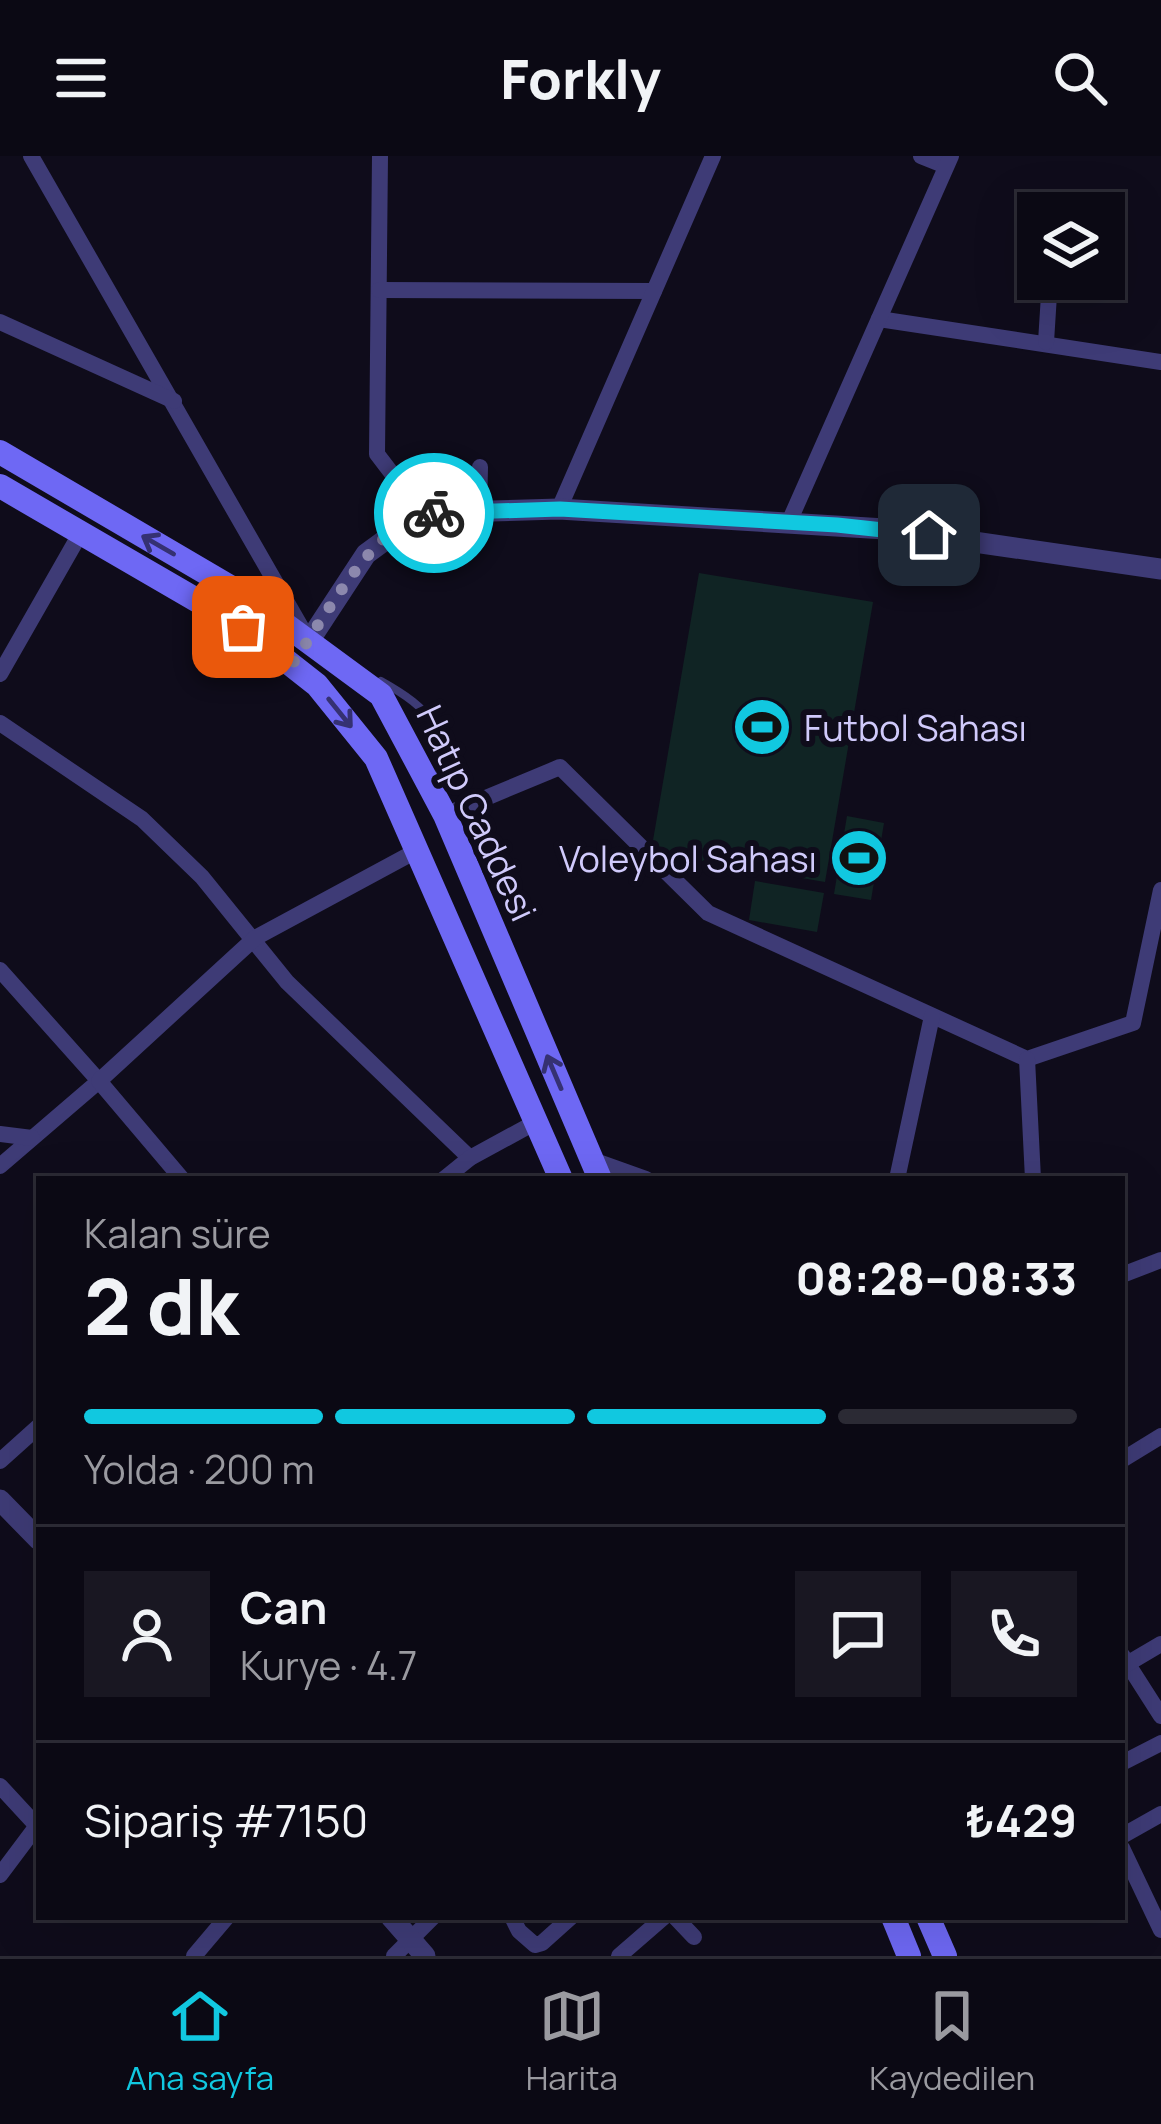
<!DOCTYPE html>
<html lang="tr">
<meta charset="utf-8">
<style>
:root{--surface:#0b0914;--page:#191722;--text:#f1f3f6;--muted:#9a9aa0;--line:#2b2a34;--accent:#11c8e0}
body{margin:0;font-family:Manrope,sans-serif;background:var(--page);color:var(--text);height:100vh;display:flex;flex-direction:column;font-size:45px;white-space:nowrap}
*{box-sizing:border-box;margin:0}
p{font-size:39px;color:var(--muted)}
.icon{flex:none;width:66px;height:66px;fill:none;stroke:currentColor;stroke-width:2;stroke-linecap:round;stroke-linejoin:round}
.map{position:relative;flex:1;overflow:hidden}
.panel{position:absolute;left:36px;top:1020px;width:1089px;height:744px;display:flex;flex-direction:column;background:var(--surface);border-radius:0px;box-shadow:0 12px 48px #0002,0 0 0 3px var(--line)}
.panel>*{flex:none}
.controls{position:absolute;left:1017px;top:36px;display:grid;gap:24px}
.controls a{display:grid;place-items:center;width:108px;height:108px;border-radius:0px;background:var(--surface);box-shadow:0 12px 48px #0002,0 0 0 3px var(--line);font-size:60px}
.pin{position:absolute;display:grid;place-items:center;width:102px;height:102px;color:#fff;margin:-51px;border-radius:24px;box-shadow:0 6px 18px #0006}
.courier{position:absolute;display:grid;place-items:center;width:120px;height:120px;margin:-60px;border:9px solid #11c8e0;border-radius:50%;background:#fff;color:#222;box-shadow:0 3px 15px #0007}
.overview em{font-style:normal;font-weight:800}
.overview div{display:flex;flex-direction:column-reverse}
.overview{display:flex;align-items:center;justify-content:space-between;height:204px;padding:0 48px}
h1{font-size:78px;font-weight:800;line-height:90px}
.bar{display:grid;grid-template-columns:repeat(4,1fr);gap:18px 12px;align-content:center;height:144px;padding:0 48px}
.bar i{height:15px;border-radius:9px;background:var(--line)}
.bar .active{background:var(--accent)}
.bar p{grid-column:span 4}
.line{display:flex;align-items:center;gap:30px;padding:0 48px;border-top:3px solid var(--line)}
.line div{flex:1}
.round{display:grid;place-items:center;flex:none;width:126px;height:126px;border-radius:0px;background:var(--page)}
header{display:flex;justify-content:space-between;align-items:center;height:156px;padding:0 48px;background:var(--surface);font-size:54px;font-weight:800}
.tab-bar{display:flex;justify-content:space-around;align-items:center;height:168px;border-top:3px solid var(--line);background:var(--surface);font-size:33px;color:var(--muted)}
.tab-bar a{display:grid;justify-items:center;gap:6px}
.tab-bar .active{color:var(--accent)}
.map>svg:first-child{display:block}
.green{fill:#102424}
.lines{fill:none;stroke-linecap:round;stroke-linejoin:round}
.service{stroke:#3e3b76;stroke-width:8}
.minor{stroke:#3e3b76;stroke-width:16}
.tertiary{stroke:#3e3b76;stroke-width:21}
.secondary{stroke:#6e68f4;stroke-width:24}
.oneway{stroke:#353172}
.done{stroke:#8c88ad;stroke-width:12;stroke-dasharray:0 21.6}
.route{stroke:#11c8e0;stroke-width:15}
.labels{text-anchor:middle;dominant-baseline:central;stroke-width:12;stroke-linejoin:round;paint-order:stroke}
.poi-label{font-size:36px;fill:#d0cafb;stroke:#0f0c1b;text-anchor:start}
.street-label{font-size:36px;fill:#d0cafb;stroke:#0f0c1b}
</style>
<header><svg class="icon" aria-label="menu" viewBox="0 0 24 24"><path d="M4 6h16M4 12h16M4 18h16"/></svg>Forkly<svg class="icon" aria-label="search" viewBox="0 0 24 24"><circle cx="10" cy="10" r="6"/><path d="M15 15l6 6"/></svg></header>
<div class="map">
<svg width="1161" height="1800" viewBox="0 0 1161 1800">
<rect width="100%" height="100%" fill="#0f0c1b"/>
<!-- green -->
<g class="green">
<path d="M699,417L873,446L825,726L651,696Z"/>
<path d="M847,660L884,667L871,744L834,738Z"/>
<path d="M755,725L824,737L817,776L749,764Z"/>
</g>
<g class="lines">
<!-- service -->
<path class="service" d="M381,525C431,553 450,574 437,631"/>
<!-- minor -->
<g class="minor">
<path d="M31,0L305,478"/>
<path d="M380,0L377,298L422,357"/>
<path d="M921,0L946,10"/>
<path d="M379,134L654,135"/>
<path d="M879,163L1161,206"/>
<path d="M0,166L174,245"/>
<path d="M1046,186L1050,123"/>
<path d="M559,353L713,0"/>
<path d="M479,357L480,311"/>
<path d="M789,366L951,0"/>
<path d="M0,518L80,378"/>
<path d="M0,567L142,663L202,721L287,826L470,1002"/>
<path d="M445,659L560,611L708,757L1027,903L1133,867L1161,734"/>
<path d="M0,814L99,925L0,1010"/>
<path d="M1027,903L1033,1023"/>
<path d="M0,978L32,982"/>
<path d="M590,1003L646,1023"/>
<path d="M182,1023L99,925L255,782L418,694"/>
<path d="M444,1023L470,1002L536,966"/>
<path d="M897,1023L932,860"/>
<path d="M1122,1119L1161,1104"/>
<path d="M1122,1304L1161,1280"/>
<path d="M0,1305L39,1270"/>
<path d="M1122,1499L1161,1560"/>
<path d="M1127,1508L1161,1488"/>
<path d="M1122,1607L1161,1587"/>
<path d="M0,1630L37,1670"/>
<path d="M1122,1680L1161,1658"/>
<path d="M1122,1692L1161,1774"/>
<path d="M0,1719L39,1667"/>
<path d="M675,1761L694,1781"/>
<path d="M513,1763L519,1775L535,1789L542,1787L571,1761"/>
<path d="M194,1800L227,1761"/>
<path d="M394,1800L433,1761"/>
<path d="M619,1800L664,1761"/>
</g>
<!-- tertiary -->
<g class="tertiary">
<path d="M309,485L366,398L422,357L559,353L885,373L1161,413"/>
<path d="M0,1344L39,1384"/>
<path d="M391,1761L425,1800"/>
</g>
<!-- secondary -->
<g class="secondary">
<path d="M0,296L249,442L381,539L445,659L600,1023"/>
<path d="M0,330L243,471L317,529L376,602L561,1023"/>
<path d="M893,1761L909,1800"/>
<path d="M928,1761L945,1800"/>
</g>
</g>
<!-- one-way arrows -->
<defs><path id="oneway-shaft" d="M-6 0H5M1.5-3L5.5 0L1.5 3" fill="none" stroke-width="1.6" stroke-linecap="round" stroke-linejoin="round" transform="scale(3)"/></defs>
<g class="oneway">
<use href="#oneway-shaft" transform="translate(158 389) rotate(-150)"/>
<use href="#oneway-shaft" transform="translate(340 557) rotate(51)"/>
<use href="#oneway-shaft" transform="translate(554 916) rotate(-113)"/>
</g>
<g class="lines">
<!-- done -->
<path class="done" d="M243,471L292,508C322,467 379,357 434,357"/>
<!-- route -->
<path class="route" d="M434,357L560,353L837,369L929,379"/>
</g>
<!-- icons -->
<defs>
<g id="stadium-disc" transform="scale(3)"><circle r="9.5" fill="#11c8e0" stroke="#0f0c1b"/><path d="M0-5a6.5 5 0 1 0 0 10a6.5 5 0 1 0 0-10ZM-3.5-1.8h7v3.6h-7Z" fill="#111"/></g>
</defs>
<g fill-rule="evenodd">
<use href="#stadium-disc" x="762" y="571"/>
<use href="#stadium-disc" x="859" y="702"/>
</g>
<g class="labels">
<!-- poi labels -->
<g class="poi-label">
<text x="804" y="571">Futbol Sahası</text>
<text x="817" y="702" text-anchor="end">Voleybol Sahası</text>
</g>
<!-- street labels -->
<g class="street-label">
<text transform="translate(477 657) rotate(65)">Hatıp Caddesi</text>
</g>
</g>
</svg>
<div class="controls">
<a><svg class="icon" aria-label="layers" viewBox="0 0 24 24"><path d="M12 4l9 5-9 5-9-5zM3 14l9 5 9-5"/></svg></a>
</div>
<div class="pin" style="left:243px;top:471px;background:#ea580c"><svg class="icon" aria-label="bag" viewBox="0 0 24 24"><path d="M5 8h14l-1 12H6zM9 8a3 3 0 0 1 6 0"/></svg></div>
<div class="pin" style="left:929px;top:379px;background:#1f2937"><svg class="icon" aria-label="home" viewBox="0 0 24 24"><path d="M3 11l9-7 9 7M6 9v11h12V9"/></svg></div>
<div class="courier" style="left:434px;top:357px"><svg class="icon" aria-label="bike" viewBox="0 0 24 24"><circle cx="6" cy="16" r="4"/><circle cx="18" cy="16" r="4"/><path d="M6 16l4-8h5l3 8M10 8l3 8H6M13 5h3"/></svg></div>
<section class="panel">
<div class="overview"><div><h1>2 dk</h1><p>Kalan süre</p></div><em>08:28–08:33</em></div>
<div class="bar"><i class="active"></i><i class="active"></i><i class="active"></i><i></i><p>Yolda · 200 m</p></div>
<div class="line" style="height:216px"><a class="round"><svg class="icon" aria-label="person" viewBox="0 0 24 24"><circle cx="12" cy="8" r="4"/><path d="M4 21q1-7 8-7t8 7"/></svg></a><div><b>Can</b><p>Kurye · 4.7</p></div><a class="round"><svg class="icon" aria-label="chat" viewBox="0 0 24 24"><path d="M4 5h16v11H9l-5 4z"/></svg></a><a class="round"><svg class="icon" aria-label="phone" viewBox="0 0 24 24"><path d="M5 4h4l2 5-3 2q2 4 5 5l2-3 5 2v4C11 20 4 13 5 4z"/></svg></a></div>
<div class="line" style="height:156px"><div>Sipariş #7150</div><b>₺429</b></div>
</section>
</div>
<nav class="tab-bar">
<a class="active"><svg class="icon" aria-label="home" viewBox="0 0 24 24"><path d="M3 11l9-7 9 7M6 9v11h12V9"/></svg>Ana sayfa</a>
<a><svg class="icon" aria-label="map" viewBox="0 0 24 24"><path d="M3 6l6-2 6 2 6-2v14l-6 2-6-2-6 2zM9 4v14M15 6v14"/></svg>Harita</a>
<a><svg class="icon" aria-label="saved" viewBox="0 0 24 24"><path d="M7 4h10v16l-5-4-5 4z"/></svg>Kaydedilen</a>
</nav>
